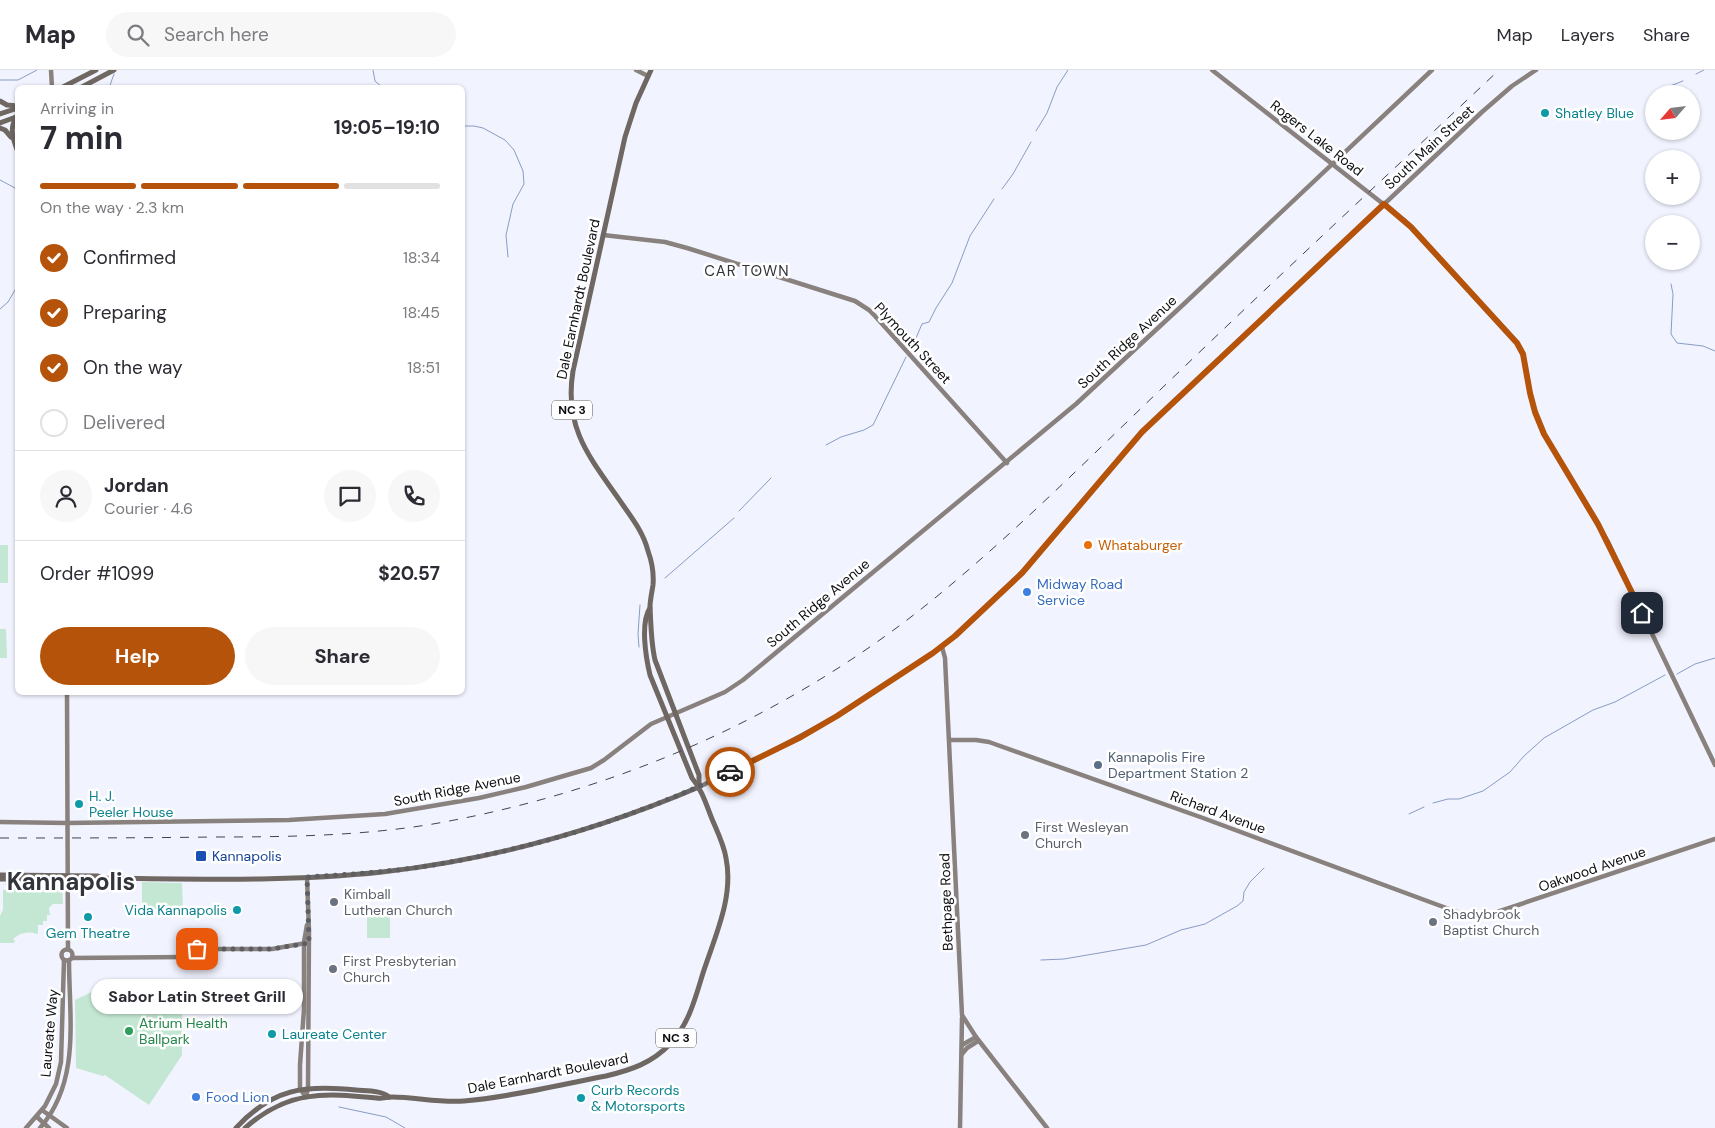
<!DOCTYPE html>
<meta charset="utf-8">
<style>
:root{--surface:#fff;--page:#f7f7f7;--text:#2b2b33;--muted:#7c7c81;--line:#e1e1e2;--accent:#b45309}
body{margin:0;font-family:"DM Sans",sans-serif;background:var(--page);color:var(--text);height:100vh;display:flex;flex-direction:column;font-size:19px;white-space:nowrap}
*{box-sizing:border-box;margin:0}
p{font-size:16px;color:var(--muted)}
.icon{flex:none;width:28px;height:28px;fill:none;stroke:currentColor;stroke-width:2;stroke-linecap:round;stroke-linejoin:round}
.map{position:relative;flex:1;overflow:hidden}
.drawer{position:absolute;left:15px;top:15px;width:450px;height:610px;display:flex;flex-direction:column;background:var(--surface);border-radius:8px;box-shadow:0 1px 4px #0004}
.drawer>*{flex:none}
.needle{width:32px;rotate:242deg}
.buttons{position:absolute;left:1645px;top:15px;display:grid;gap:10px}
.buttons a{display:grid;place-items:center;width:55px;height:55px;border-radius:50%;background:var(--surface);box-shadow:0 1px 4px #0004;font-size:25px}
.pin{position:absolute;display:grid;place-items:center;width:42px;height:42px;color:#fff;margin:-21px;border-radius:10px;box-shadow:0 2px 8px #0006}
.courier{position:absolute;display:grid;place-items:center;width:50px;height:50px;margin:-25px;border:4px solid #b45309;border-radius:50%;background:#fff;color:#222;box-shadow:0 1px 6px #0007}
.bubble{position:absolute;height:35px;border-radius:18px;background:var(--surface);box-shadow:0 1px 4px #0004;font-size:16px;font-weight:700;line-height:35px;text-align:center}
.summary em{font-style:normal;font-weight:700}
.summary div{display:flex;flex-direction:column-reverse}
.summary{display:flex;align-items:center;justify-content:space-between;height:85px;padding:0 25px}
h1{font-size:32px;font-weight:700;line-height:38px}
.bar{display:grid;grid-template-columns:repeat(4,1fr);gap:8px 5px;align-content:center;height:60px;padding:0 25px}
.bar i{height:6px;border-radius:4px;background:var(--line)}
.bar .on{background:var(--accent)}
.bar p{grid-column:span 4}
.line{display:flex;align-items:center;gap:12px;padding:0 25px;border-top:1px solid var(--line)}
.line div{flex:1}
.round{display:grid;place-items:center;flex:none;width:52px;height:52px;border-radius:26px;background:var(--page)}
ol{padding:0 25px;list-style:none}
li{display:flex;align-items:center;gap:15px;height:55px}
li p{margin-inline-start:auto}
li .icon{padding:5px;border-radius:50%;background:var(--accent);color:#fff;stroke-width:4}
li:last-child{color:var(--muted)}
li i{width:28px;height:28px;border:2px solid var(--line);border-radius:50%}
.action{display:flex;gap:10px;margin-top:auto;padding:10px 25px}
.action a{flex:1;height:58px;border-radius:30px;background:var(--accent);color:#fff;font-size:20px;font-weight:700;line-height:58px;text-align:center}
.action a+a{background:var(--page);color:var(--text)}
header{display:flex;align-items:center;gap:30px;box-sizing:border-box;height:70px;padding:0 25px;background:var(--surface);border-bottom:1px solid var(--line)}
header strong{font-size:24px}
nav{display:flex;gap:28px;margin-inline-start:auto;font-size:18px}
.search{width:350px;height:45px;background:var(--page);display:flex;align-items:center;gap:12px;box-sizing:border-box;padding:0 18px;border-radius:28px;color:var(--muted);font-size:19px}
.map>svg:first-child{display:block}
.green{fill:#c3e7d2}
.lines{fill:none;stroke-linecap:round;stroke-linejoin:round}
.stream{stroke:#899cc3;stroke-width:1}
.secondary{stroke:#88817d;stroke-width:4.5}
.primary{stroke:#6f6762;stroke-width:5}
.rail{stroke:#43444a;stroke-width:1;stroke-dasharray:9 9;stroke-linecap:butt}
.done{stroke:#5c5e64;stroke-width:5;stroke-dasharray:0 9}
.route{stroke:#b45309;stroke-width:6}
.culture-dot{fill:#0f9aa8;stroke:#fff;stroke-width:2}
.food-dot{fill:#e8710a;stroke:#fff;stroke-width:2}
.shop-dot{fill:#3f7fe0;stroke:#fff;stroke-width:2}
.service-dot{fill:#5c6f8a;stroke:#fff;stroke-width:2}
.worship-dot{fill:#6b7280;stroke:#fff;stroke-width:2}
.transit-dot{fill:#1a4fb4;stroke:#fff;stroke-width:2}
.leisure-dot{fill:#2e9e5b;stroke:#fff;stroke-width:2}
.labels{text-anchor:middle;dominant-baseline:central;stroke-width:5;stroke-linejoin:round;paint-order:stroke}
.shield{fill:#fff;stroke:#555658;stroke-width:1}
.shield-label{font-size:12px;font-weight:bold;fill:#0c0d11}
.culture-label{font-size:14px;fill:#0d838f;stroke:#fff;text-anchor:start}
.street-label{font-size:14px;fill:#0c0d11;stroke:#fff}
.food-label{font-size:14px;fill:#c56008;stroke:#fff;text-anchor:start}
.shop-label{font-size:14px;fill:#366cbe;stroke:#fff;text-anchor:start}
.service-label{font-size:14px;fill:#4e5e75;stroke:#fff;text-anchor:start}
.worship-label{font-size:14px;fill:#5b616d;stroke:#fff;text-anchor:start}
.transit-label{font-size:14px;fill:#164399;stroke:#fff;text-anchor:start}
.leisure-label{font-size:14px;fill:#27864d;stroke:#fff;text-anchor:start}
.neighbourhood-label{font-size:15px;letter-spacing:1px;fill:#33353d;stroke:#fff}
.town-label{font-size:24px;font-weight:bold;fill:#33353d;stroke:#fff}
</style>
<header>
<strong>Map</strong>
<div class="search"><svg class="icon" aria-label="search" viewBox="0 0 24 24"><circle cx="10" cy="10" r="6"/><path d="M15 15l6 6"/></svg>Search here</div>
<nav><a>Map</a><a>Layers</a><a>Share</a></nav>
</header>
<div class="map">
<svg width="1715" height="1058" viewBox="0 0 1715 1058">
<rect width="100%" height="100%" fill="#f1f3ff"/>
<!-- green -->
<g class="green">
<rect x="0" y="475" width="8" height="38"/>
<path d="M0,559H6L7,588H0Z"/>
<path d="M142,812L182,813L183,839H142Z"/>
<path d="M3,814L28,815L38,817L58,815L62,819L63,834H53L49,838L50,845H47V851H43V855H38V864C28,861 21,862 13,869L15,871L14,873H0V846L3,840V820H6V815Z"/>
<rect x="367" y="839" width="23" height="29"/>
<path d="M98,919H145L160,936L182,937V985L149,1035L105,1005L103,1006L76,998L75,930Z"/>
</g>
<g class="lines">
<!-- stream -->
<g class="stream">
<path d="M373,0L375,11L383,18"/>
<path d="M1696,4L1704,0"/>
<path d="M0,10H18L37,0"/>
<path d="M109,18L114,4"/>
<path d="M1658,24L1670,16L1683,11"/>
<path d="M1652,29L1654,28"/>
<path d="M462,56H474L483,58L505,70L514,80L523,101L524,114L513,134L506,165L508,187"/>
<path d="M1036,61L1047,43L1057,17L1068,0"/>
<path d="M0,110L15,118L18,122"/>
<path d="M1002,119L1013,104L1031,72"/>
<path d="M1671,214L1673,224L1671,264L1677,273L1703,276L1715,281"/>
<path d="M0,239L8,232L18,215"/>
<path d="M913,275L922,254L929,252L936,238L952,213L970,166L994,129"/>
<path d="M826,375L841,367L864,360L873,355L906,287"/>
<path d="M739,441L771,408"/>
<path d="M665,508L734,448"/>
<path d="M639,577L638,564L640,535"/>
<path d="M1677,604L1695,594L1715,588"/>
<path d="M1433,733L1448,729H1459L1483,721L1510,702L1524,686L1544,668L1593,640L1615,632L1665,605"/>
<path d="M1409,744L1424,737"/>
<path d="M1041,890L1064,889L1146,875L1181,860L1205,854L1237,836L1243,831L1244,822L1250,812L1264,798"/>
<path d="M339,1037L386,1047L405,1058"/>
</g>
<!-- secondary -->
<g class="secondary">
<path d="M51,0L52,18"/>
<path d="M636,0L648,6"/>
<path d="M1212,0L1405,151L1517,273L1523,284L1530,323L1535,342L1544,364L1608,472L1715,695"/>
<path d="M603,165L665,172L687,178L855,231L869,240L875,246L1007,393"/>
<path d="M942,577L945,588L962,945L976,967L1047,1058"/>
<path d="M67,622L68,879"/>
<path d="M950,670H976L989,672L1203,748L1476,849L1715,769"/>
<path d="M699,717L773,681L837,646L933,583L955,566L1026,499L1142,362L1482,42L1512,16L1536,0"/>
<path d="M0,752L67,753L289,750L385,744L479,728L526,717L591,698L604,690L651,654L725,622L743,610L1076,334L1186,232L1432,0"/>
<circle cx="189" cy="884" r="5.5"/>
<path d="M192,879H272L306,873"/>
<circle cx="67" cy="885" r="5.5"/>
<path d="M72,888L185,887"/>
<path d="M962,975L976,967"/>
<path d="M962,984L967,978L978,971"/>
<path d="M306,1027L308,1018L309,861L307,807"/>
<path d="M306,1027L300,1019V995L304,939V872L307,855"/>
<path d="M42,1040L67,1058"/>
<path d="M37,1047L49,1058"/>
<path d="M26,1058L45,1036L56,1014L61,992L64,890"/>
<path d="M40,1058C81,1011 69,947 69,890"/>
<path d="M960,1058L962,948"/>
</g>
<!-- primary -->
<g class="primary">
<path d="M651,0L636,33L625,67L573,301C563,361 593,391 625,438C635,452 644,465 648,481C652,492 654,503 653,515C652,522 650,530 650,537C651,555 651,573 655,590L699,705V717"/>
<path d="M61,18L96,0"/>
<path d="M80,18L114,0"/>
<path d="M0,31L7,35L18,36"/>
<path d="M0,44L18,38"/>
<path d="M16,47C9,60 13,69 18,82"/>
<path d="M0,53L16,47"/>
<path d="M0,58L5,60L11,67"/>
<path d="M0,805L98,806L102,808C195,809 290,812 382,802C491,790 598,760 699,717"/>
<path d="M0,809H97L102,808"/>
<path d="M236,1058C273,1018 304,1015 356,1020C366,1021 381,1020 389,1027"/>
<path d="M245,1058C288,1020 324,1023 377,1028C382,1029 387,1027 392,1027C416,1027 439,1033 464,1031C511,1027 559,1015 606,1006C631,1000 652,993 670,974C689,954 695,929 703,903C715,866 734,827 726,788C724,775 717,761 712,749C706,734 702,720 692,708L650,605C646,588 640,553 650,538"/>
</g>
<!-- rail -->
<path class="rail" d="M0,768C71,768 142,768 213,767C287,767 360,766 433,754C615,722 786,648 930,532C1019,460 1100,377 1183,298C1288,197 1394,99 1499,0"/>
</g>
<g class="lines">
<!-- done -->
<path class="done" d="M197,879H272L309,873L307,807C351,804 395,802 439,794C540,777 638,746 730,702"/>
<!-- route -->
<path class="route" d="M730,702L801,667L837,646L933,583L955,566L1022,503L1142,362L1384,134L1411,157L1517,273L1523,284L1530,323L1535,342L1544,364L1598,454L1642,543"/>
</g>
<!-- markers -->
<g class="culture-dot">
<circle cx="1545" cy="43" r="5"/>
<circle cx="79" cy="734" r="5"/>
<circle cx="237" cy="840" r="5"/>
<circle cx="88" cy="847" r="5"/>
<circle cx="272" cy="964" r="5"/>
<circle cx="581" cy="1028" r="5"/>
</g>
<circle class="food-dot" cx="1088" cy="475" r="5"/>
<g class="shop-dot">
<circle cx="1027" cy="522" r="5"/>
<circle cx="196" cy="1027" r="5"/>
</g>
<circle class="service-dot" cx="1098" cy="695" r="5"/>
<g class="worship-dot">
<circle cx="1025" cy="765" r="5"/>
<circle cx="334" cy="832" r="5"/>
<circle cx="1433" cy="852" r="5"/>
<circle cx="333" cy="899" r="5"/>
</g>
<rect class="transit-dot" x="195" y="780" width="12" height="12" rx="2.5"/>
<circle class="leisure-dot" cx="129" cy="961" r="5"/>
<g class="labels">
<!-- shield labels -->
<g class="shield">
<rect x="552" y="330.5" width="40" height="19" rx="4"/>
<rect x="656" y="958.5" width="40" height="19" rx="4"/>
</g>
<g class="shield-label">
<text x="572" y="340">NC 3</text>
<text x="676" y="968">NC 3</text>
</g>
<!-- culture labels -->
<g class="culture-label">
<text x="1555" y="43">Shatley Blue</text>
<text x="89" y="726">H. J.<tspan x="89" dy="16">Peeler House</tspan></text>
<text x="227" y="840" text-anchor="end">Vida Kannapolis</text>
<text x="88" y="863" text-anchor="middle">Gem Theatre</text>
<text x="282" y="964">Laureate Center</text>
<text x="591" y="1020">Curb Records<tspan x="591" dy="16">&amp; Motorsports</tspan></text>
</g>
<!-- street labels -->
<g class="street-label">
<text transform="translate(1317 68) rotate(38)">Rogers Lake Road</text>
<text transform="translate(1429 77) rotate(-43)">South Main Street</text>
<text transform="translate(578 229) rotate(-78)">Dale Earnhardt Boulevard</text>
<text transform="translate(1127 272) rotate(-43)">South Ridge Avenue</text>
<text transform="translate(913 273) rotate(47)">Plymouth Street</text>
<text transform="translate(818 533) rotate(-40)">South Ridge Avenue</text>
<text transform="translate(457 719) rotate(-11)">South Ridge Avenue</text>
<text transform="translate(1218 742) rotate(20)">Richard Avenue</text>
<text transform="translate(1592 799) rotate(-19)">Oakwood Avenue</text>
<text transform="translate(946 832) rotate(-92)">Bethpage Road</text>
<text transform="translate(49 963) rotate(-85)">Laureate Way</text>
<text transform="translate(548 1003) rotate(-11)">Dale Earnhardt Boulevard</text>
</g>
<!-- food labels -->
<g class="food-label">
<text x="1098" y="475">Whataburger</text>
</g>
<!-- shop labels -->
<g class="shop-label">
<text x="1037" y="514">Midway Road<tspan x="1037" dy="16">Service</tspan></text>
<text x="206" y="1027">Food Lion</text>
</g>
<!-- service labels -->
<g class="service-label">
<text x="1108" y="687">Kannapolis Fire<tspan x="1108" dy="16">Department Station 2</tspan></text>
</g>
<!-- worship labels -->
<g class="worship-label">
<text x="1035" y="757">First Wesleyan<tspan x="1035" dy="16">Church</tspan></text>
<text x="344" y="824">Kimball<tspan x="344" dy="16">Lutheran Church</tspan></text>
<text x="1443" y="844">Shadybrook<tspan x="1443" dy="16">Baptist Church</tspan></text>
<text x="343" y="891">First Presbyterian<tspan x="343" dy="16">Church</tspan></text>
</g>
<!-- transit labels -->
<g class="transit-label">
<text x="212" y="786">Kannapolis</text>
</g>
<!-- leisure labels -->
<g class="leisure-label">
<text x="139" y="953">Atrium Health<tspan x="139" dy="16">Ballpark</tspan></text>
</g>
<!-- neighbourhood labels -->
<g class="neighbourhood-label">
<text x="747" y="201">CAR TOWN</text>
</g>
<!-- town labels -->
<g class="town-label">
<text x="71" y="811">Kannapolis</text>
</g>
</g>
</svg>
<div class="buttons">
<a><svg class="needle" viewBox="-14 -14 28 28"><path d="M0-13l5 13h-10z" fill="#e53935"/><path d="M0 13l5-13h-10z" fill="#7c7c81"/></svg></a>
<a>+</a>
<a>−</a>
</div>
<div class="pin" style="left:197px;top:879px;background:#ea580c"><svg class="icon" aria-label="bag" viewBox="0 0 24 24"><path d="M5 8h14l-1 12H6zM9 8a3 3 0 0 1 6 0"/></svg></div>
<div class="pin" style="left:1642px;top:543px;background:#1f2937"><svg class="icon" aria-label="home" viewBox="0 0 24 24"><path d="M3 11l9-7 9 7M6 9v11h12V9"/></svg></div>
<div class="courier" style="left:730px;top:702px"><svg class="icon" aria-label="car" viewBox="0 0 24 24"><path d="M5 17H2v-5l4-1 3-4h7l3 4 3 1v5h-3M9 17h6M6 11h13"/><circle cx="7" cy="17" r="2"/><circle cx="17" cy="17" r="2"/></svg></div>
<div class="bubble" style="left:91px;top:909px;width:212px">Sabor Latin Street Grill</div>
<section class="drawer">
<div class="summary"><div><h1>7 min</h1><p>Arriving in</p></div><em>19:05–19:10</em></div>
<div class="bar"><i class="on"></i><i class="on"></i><i class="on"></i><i></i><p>On the way · 2.3 km</p></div>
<ol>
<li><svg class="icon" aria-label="check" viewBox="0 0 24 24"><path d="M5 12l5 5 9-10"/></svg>Confirmed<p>18:34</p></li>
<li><svg class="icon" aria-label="check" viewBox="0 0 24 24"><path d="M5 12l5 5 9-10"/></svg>Preparing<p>18:45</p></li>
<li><svg class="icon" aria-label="check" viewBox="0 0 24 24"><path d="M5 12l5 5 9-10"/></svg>On the way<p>18:51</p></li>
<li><i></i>Delivered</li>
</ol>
<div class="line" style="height:90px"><a class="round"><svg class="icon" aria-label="person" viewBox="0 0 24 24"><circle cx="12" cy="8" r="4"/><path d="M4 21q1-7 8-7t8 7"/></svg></a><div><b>Jordan</b><p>Courier · 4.6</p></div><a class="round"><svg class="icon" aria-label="chat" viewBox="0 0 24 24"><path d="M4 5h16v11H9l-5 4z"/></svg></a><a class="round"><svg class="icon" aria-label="phone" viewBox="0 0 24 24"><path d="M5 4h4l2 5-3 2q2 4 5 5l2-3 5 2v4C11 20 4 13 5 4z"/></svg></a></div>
<div class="line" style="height:65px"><div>Order #1099</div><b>$20.57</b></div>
<div class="action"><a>Help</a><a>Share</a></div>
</section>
</div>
